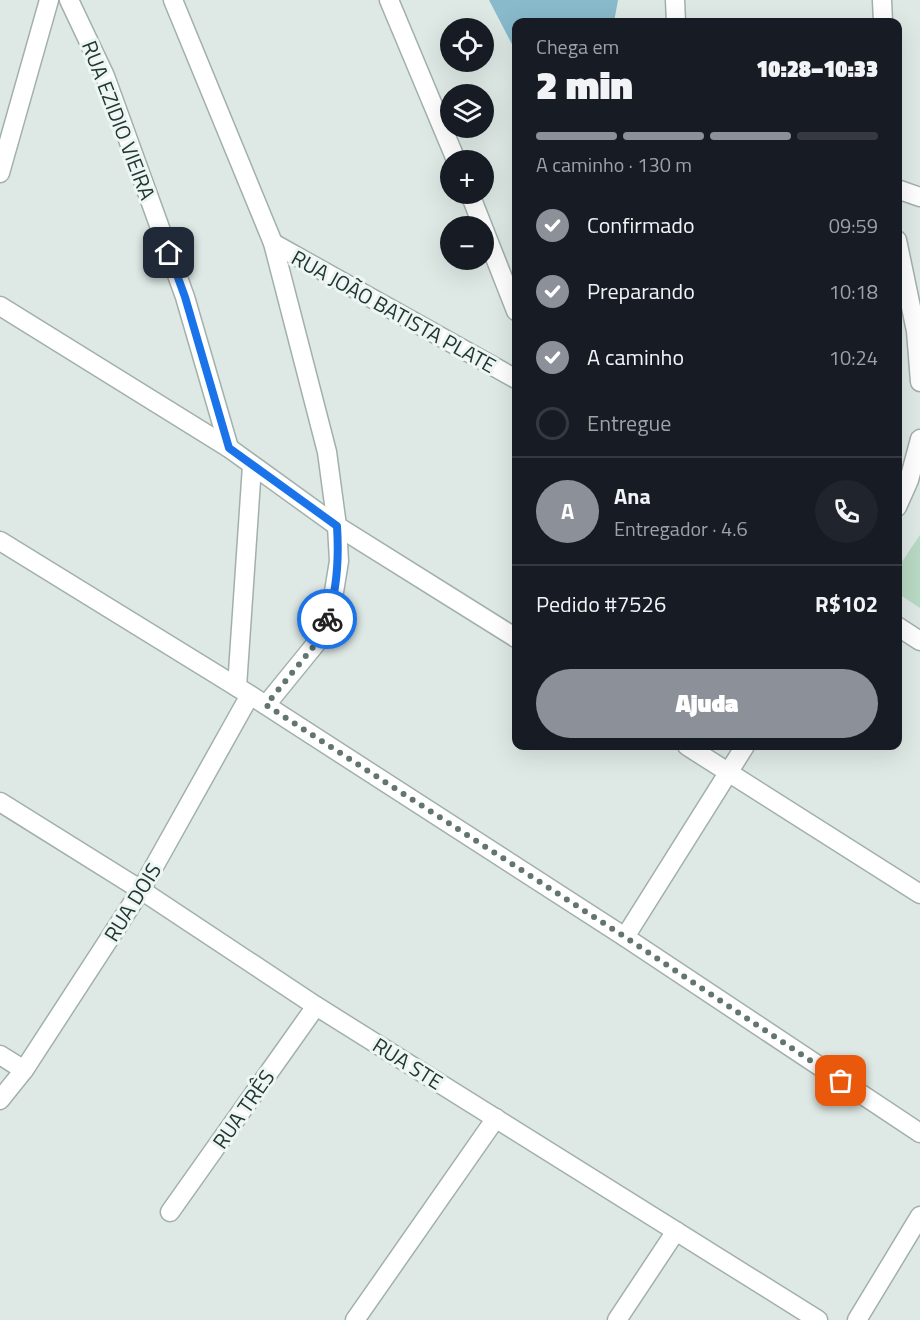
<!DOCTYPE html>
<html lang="pt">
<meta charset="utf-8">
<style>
:root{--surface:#171b24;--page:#20242c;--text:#f1f3f6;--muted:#9ea1a6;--line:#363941;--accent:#8c9099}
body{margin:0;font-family:"Titillium Web",sans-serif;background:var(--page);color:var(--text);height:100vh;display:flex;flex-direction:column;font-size:22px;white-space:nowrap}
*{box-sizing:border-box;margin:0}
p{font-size:20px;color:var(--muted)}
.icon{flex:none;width:33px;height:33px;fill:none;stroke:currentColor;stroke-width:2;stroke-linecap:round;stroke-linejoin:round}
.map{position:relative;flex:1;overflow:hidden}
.sheet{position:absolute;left:512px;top:18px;width:390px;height:732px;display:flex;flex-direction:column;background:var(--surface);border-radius:12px;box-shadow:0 6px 24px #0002}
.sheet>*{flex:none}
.controls{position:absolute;left:440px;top:18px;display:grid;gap:12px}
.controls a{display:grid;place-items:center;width:54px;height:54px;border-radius:50%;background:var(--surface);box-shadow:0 6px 24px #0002;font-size:30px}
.pin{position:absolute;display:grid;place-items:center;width:51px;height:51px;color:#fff;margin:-26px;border-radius:12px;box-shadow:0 3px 9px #0006}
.courier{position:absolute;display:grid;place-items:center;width:60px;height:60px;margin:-30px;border:4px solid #1a73e8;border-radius:50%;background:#fff;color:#222;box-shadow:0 2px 8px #0007}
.head em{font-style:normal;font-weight:800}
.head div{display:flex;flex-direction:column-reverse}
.head{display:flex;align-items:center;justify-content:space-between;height:102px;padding:0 24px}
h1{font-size:39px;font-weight:800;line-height:45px}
.bar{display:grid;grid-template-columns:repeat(4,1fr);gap:9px 6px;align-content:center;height:72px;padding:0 24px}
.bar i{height:8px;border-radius:4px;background:var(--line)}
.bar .on{background:var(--accent)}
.bar p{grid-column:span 4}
.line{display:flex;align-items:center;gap:15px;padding:0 24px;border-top:2px solid var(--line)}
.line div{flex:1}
.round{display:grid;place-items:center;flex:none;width:63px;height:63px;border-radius:32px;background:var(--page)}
ol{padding:0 24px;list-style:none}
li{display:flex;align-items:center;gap:18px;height:66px}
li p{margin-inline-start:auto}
li .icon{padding:6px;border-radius:50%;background:var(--accent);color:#fff;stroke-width:4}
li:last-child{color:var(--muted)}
li i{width:33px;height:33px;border:3px solid var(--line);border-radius:50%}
.primary-button{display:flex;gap:12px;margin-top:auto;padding:12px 24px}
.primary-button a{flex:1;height:69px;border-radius:36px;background:var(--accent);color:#fff;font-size:24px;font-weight:800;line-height:69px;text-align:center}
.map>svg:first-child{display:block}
.green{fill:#b8d9c4}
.water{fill:#88bacb}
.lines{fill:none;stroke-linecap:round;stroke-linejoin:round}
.minor-casing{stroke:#a2b0ac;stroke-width:21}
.minor{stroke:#fff;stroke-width:18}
.done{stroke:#637571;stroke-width:6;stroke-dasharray:0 10.8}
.route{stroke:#1a73e8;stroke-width:8}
.labels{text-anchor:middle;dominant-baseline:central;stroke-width:6;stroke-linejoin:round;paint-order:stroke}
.street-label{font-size:21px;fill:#213733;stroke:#eef6f3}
</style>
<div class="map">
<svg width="920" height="1320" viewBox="0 0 920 1320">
<rect width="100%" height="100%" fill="#dee9e5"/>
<!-- green -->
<path class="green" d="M920,535V608L897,593V569Z"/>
<!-- water -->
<path class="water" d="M489,0H618L614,22H516V52Z"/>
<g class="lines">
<!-- minor casing -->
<g class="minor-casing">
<g id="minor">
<path d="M69,0L105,76L185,297L229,448"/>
<path d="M173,0L273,243L327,452L337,526L339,561L332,604L318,641L266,705"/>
<path d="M389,0L456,160"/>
<path d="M675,0L676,22"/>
<path d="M882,0L883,22"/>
<path d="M0,173L49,0"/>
<path d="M897,189L920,197"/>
<path d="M470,194L516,311"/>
<path d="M897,240L916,331L920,382"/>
<path d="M273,243L516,379"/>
<path d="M0,306L229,448L337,526L516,638"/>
<path d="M897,507L909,480L920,439"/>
<path d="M0,541L250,695L625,937L920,1133"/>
<path d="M897,626L920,641"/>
<path d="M237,687L252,466"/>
<path d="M687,746L920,894"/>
<path d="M0,802L141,890L316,1006L818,1320"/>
<path d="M625,937L745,746"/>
<path d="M0,1055L24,1070"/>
<path d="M0,1100L24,1070L141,890L250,695"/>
<path d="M170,1212L316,1006"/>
<path d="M355,1320L496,1118"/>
<path d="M617,1320L676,1231"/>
<path d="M857,1320L920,1216"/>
</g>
</g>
<!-- minor -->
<use href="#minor" class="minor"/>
</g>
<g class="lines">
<!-- done -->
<path class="done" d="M327,619L318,641L266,705L625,937L841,1081"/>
<!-- route -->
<path class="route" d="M169,253L185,297L229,448L337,526C339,558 338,589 327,619"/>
</g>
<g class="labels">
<!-- street labels -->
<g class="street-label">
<text transform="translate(119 120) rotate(69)">RUA EZIDIO VIEIRA</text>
<text transform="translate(394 311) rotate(29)">RUA JOÃO BATISTA PLATE</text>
<text transform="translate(132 902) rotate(-58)">RUA DOIS</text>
<text transform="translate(408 1063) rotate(32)">RUA STE</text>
<text transform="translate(243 1109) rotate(-55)">RUA TRÊS</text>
</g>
</g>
</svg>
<div class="controls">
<a><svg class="icon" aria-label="locate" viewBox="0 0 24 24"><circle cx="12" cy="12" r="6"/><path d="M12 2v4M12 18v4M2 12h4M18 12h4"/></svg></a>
<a><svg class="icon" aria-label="layers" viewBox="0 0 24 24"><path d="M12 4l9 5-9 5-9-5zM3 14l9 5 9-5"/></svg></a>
<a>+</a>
<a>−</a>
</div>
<div class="pin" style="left:841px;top:1081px;background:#ea580c"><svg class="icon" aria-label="bag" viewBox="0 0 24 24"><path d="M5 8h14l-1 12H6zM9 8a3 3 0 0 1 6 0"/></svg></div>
<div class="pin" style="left:169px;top:253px;background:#1f2937"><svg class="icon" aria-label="home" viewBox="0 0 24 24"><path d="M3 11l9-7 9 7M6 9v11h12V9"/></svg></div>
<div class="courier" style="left:327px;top:619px"><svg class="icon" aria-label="bike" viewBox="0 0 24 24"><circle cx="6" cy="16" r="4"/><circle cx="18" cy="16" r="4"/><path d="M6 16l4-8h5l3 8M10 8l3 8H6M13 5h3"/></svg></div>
<section class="sheet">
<div class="head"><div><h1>2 min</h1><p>Chega em</p></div><em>10:28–10:33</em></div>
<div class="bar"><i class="on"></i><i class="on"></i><i class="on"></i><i></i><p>A caminho · 130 m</p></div>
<ol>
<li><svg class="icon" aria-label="check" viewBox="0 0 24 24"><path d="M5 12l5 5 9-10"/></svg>Confirmado<p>09:59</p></li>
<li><svg class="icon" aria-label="check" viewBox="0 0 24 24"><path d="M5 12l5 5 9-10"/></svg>Preparando<p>10:18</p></li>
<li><svg class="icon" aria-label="check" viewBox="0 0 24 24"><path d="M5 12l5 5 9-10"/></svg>A caminho<p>10:24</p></li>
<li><i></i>Entregue</li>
</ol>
<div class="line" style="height:108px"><b class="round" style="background:var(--accent);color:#fff">A</b><div><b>Ana</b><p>Entregador · 4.6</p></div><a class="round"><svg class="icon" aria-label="phone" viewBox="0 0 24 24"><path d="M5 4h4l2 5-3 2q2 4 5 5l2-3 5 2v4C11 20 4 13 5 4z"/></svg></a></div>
<div class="line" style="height:78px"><div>Pedido #7526</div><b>R$102</b></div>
<div class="primary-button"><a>Ajuda</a></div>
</section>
</div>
